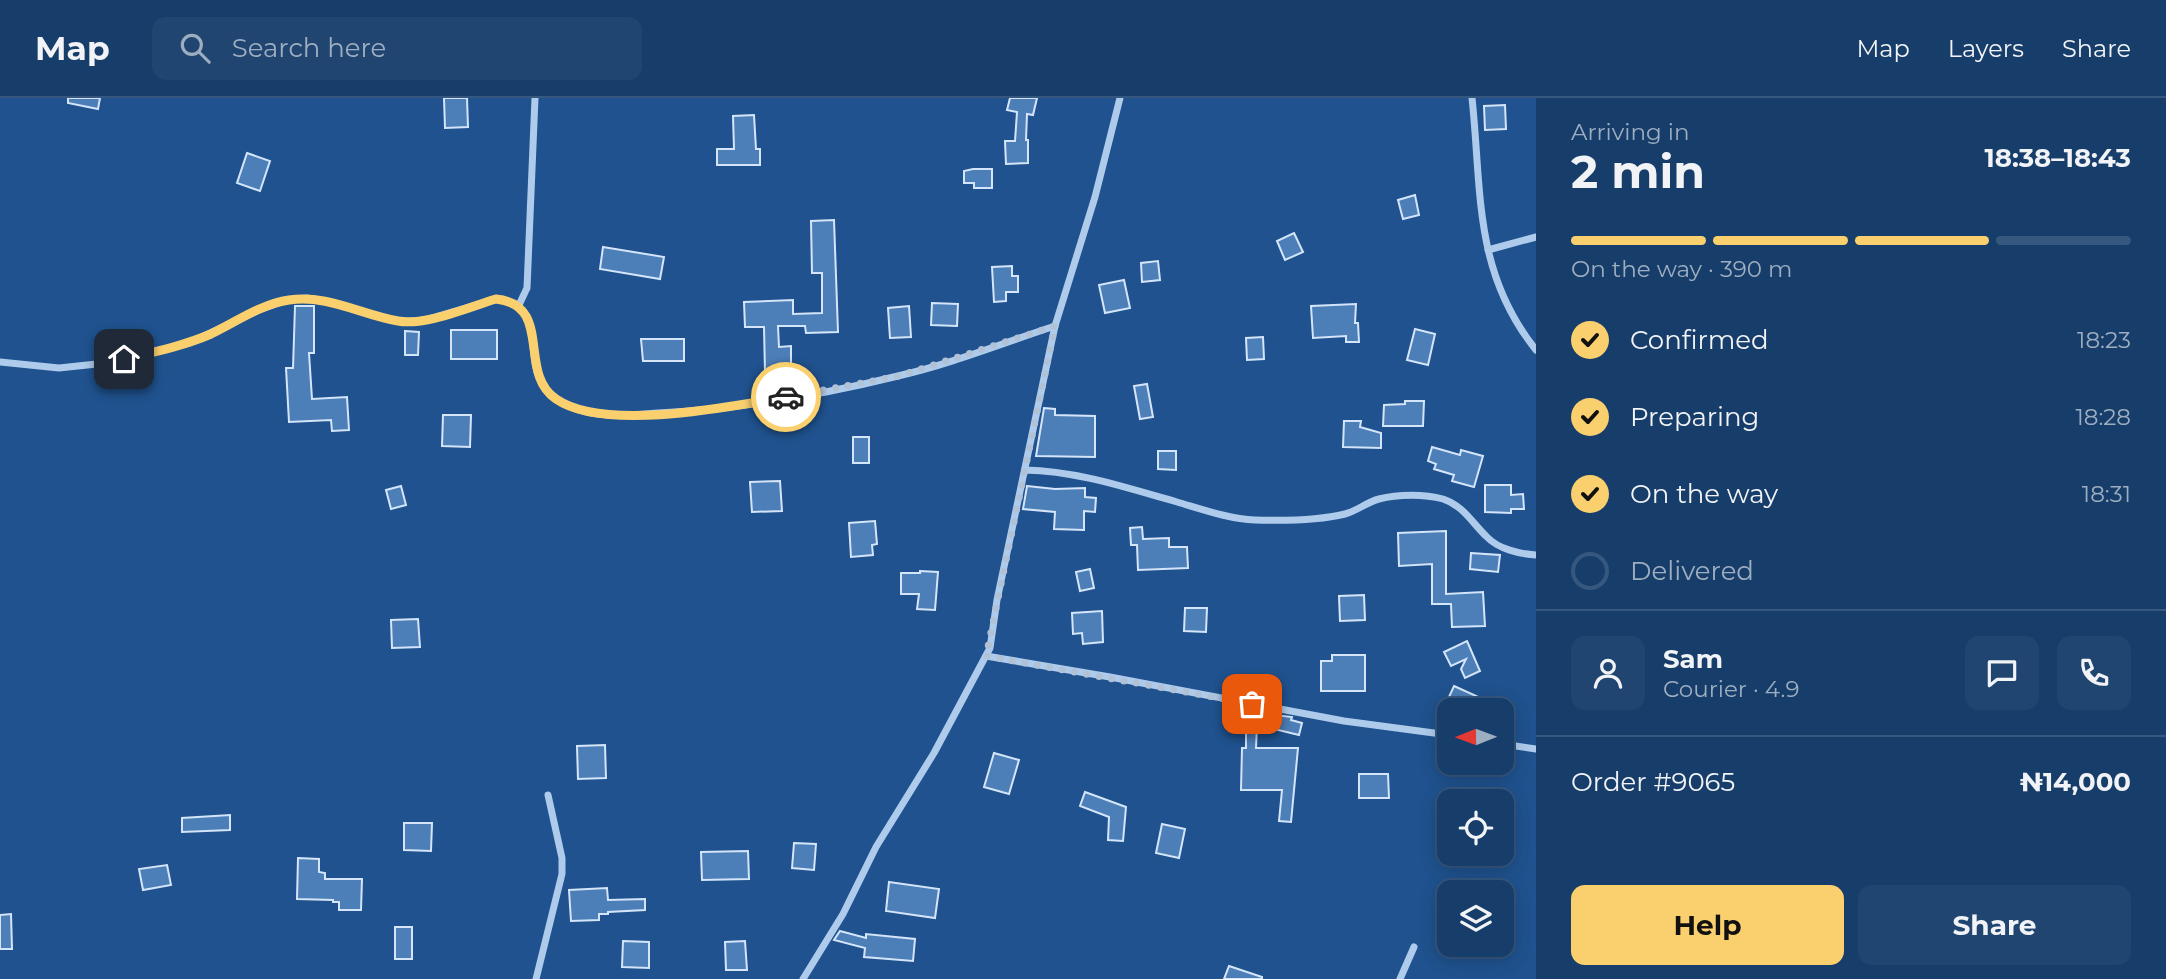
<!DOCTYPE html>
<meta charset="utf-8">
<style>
:root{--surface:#173e6a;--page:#204570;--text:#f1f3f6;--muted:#9eaec1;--line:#36577e;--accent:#fad06f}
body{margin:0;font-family:Montserrat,sans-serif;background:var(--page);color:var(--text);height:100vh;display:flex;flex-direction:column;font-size:26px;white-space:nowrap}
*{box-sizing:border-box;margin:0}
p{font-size:23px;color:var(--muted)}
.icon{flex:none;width:38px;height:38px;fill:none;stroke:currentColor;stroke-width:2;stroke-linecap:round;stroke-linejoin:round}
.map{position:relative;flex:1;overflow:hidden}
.side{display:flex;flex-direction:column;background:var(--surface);width:630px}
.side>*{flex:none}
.needle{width:46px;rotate:269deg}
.fabs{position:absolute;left:1437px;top:600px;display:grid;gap:14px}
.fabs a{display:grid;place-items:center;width:77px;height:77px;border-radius:14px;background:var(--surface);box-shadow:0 4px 18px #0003,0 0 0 2px var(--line);font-size:35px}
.pin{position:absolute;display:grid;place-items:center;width:60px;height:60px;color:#fff;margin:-30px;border-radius:14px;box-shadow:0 4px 10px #0006}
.courier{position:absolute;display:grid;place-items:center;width:70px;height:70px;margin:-35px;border:5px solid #fad06f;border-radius:50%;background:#fff;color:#222;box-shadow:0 2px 9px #0007}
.overview em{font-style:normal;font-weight:700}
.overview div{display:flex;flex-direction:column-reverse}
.overview{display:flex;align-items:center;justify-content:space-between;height:119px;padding:0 35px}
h1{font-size:46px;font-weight:700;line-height:52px}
.bar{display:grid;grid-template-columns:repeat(4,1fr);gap:10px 7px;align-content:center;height:84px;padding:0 35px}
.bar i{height:9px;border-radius:5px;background:var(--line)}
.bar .current{background:var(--accent)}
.bar p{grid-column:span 4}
.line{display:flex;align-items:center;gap:18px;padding:0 35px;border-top:2px solid var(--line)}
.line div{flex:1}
.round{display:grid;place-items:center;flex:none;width:74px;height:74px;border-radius:14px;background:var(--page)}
ol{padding:0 35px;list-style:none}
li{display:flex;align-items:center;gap:21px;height:77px}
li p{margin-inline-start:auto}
li .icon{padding:7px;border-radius:50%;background:var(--accent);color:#111;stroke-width:4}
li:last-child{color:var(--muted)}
li i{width:38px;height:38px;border:4px solid var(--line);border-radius:50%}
.cta{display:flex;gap:14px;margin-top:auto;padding:14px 35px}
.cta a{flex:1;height:80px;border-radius:14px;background:var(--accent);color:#111;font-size:28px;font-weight:700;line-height:80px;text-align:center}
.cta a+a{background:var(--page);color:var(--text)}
header{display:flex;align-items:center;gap:42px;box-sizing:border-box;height:98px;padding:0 35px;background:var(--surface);border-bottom:2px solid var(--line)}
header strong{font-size:33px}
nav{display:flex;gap:38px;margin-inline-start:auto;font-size:24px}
.search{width:490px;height:63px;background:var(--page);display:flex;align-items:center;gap:18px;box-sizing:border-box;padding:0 24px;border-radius:14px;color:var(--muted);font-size:26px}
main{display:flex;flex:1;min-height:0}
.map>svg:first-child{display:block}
.building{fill:#4c7eb8;stroke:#d4e5f9;stroke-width:2}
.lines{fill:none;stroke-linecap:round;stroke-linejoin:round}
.street{stroke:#aecbec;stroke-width:7}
.done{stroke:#b1c2d7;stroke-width:7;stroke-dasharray:0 12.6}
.route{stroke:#fad06f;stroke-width:9}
</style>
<header>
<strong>Map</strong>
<div class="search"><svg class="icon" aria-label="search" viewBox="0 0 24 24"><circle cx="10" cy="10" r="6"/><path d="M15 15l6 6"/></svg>Search here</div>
<nav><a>Map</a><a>Layers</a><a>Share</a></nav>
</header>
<main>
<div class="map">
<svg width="1536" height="881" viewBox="0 0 1536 881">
<rect width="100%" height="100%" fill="#1f528e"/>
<!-- building -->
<g class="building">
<path d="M68,0H100L98,11L68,5Z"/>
<path d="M444,0H467L468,29L445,30Z"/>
<path d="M1010,0H1037L1033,17L1027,16L1026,42H1028V65L1006,66L1005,43H1015L1017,14L1007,12Z"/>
<path d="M1505,7L1506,31L1485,32L1484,8Z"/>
<path d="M754,17L756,51H760V67H717V51H734L733,18Z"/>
<path d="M247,55L270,63L260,93L237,85Z"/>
<path d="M973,71H992V90H974V85H964V73Z"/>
<path d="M1415,97L1419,117L1403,121L1398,102Z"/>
<path d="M834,122L838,234L806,235L805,228H778L779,249L791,248V273L765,274L764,229H745L744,204L793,202V216L822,215V175H812L811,123Z"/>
<path d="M1294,135L1303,154L1285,162L1277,143Z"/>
<path d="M603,149L664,159L660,181L600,171Z"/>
<path d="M1158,163L1160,182L1142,184L1141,165Z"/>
<path d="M1012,168V178H1018V194H1006V203L994,204L992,169Z"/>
<path d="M1124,182L1130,210L1105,215L1099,187Z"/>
<path d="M932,205L958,206L957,228L931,227Z"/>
<path d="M1356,206L1355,225H1358L1359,244H1346V238L1313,240L1311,208Z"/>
<path d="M295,208H314V255H309L312,301L347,299L349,332L332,333L331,322L289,324L286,270H293Z"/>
<path d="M909,208L911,239L890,240L888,210Z"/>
<path d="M1415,231L1435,236L1428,267L1407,262Z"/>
<rect x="451" y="232" width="46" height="29"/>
<path d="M405,233L419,234L418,257H405Z"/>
<path d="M1263,239L1264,261L1247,262L1246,240Z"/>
<path d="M641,241H684V263H643Z"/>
<path d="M1147,286L1153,319L1140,321L1134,288Z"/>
<path d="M1405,303H1424L1423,328H1383L1384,307L1405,306Z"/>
<path d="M1044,310L1055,311V317L1095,318V359L1036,358Z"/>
<path d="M443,317H471L470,349L442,348Z"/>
<path d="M1344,323H1361L1360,329L1381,335V350L1343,349Z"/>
<rect x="853" y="339" width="16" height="26"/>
<path d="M1432,349L1460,357L1461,352L1483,358L1474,389L1452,383L1454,377L1434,371L1436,366L1428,363Z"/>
<path d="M1158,353H1176V372L1158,371Z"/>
<path d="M780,383L782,413L752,414L750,384Z"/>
<path d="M1485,387H1511V397L1523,396L1524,411H1511V415L1485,414Z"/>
<path d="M401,388L406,407L391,411L386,392Z"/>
<path d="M1027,388L1055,391L1085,390V399L1096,400L1095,414L1084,413V432L1054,431L1055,414L1023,411Z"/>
<path d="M875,423L877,446L872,447L873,457L851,459L849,425Z"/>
<path d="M1142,429L1143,441L1169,440V449H1187L1188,470L1138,472L1137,447H1131L1130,430Z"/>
<path d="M1446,433V496L1483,494L1485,528L1452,529L1451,506H1432V466L1399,468L1398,435Z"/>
<path d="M1471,455L1500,457L1498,474L1470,471Z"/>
<path d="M1090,471L1094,490L1080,493L1076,474Z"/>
<path d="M920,473L938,474L935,512L917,511L919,496H901V475H920Z"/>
<path d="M1364,497L1365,522L1340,523L1339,498Z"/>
<path d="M1185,510H1207L1206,534L1184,533Z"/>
<path d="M1102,513L1103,544L1083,546L1082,535L1073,536L1072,515Z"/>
<path d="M418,521L420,549L392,550L391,522Z"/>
<path d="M1467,543L1480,573L1465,580L1461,571L1466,561L1451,568L1444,554Z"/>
<path d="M1332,557H1365V593H1321V563H1332Z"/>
<path d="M1454,588L1485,602L1481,612H1443Z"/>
<path d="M1246,614L1292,619L1291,622L1302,625L1299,637L1257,627L1256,650H1298L1291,724L1279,723L1282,692H1241L1242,650H1246Z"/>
<path d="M605,647L606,680L578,681L577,648Z"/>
<path d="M994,655L1019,662L1009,696L984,689Z"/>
<path d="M1359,676H1388L1389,700H1359Z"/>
<path d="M1085,694L1126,709L1123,743L1108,742L1109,719L1080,708Z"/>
<path d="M230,717V732L182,734V720Z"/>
<path d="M404,725H432L431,753L404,752Z"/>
<path d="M1162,726L1185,731L1179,760L1156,755Z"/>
<path d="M794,745L816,746L814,772L792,770Z"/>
<path d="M748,753L749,781L702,782L701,754Z"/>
<path d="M298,760L319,761V774L325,775V781H362L361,812H339V804H333V802L297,801Z"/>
<path d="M167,767L171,787L143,792L139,771Z"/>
<path d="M889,784L939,791L935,820L886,813Z"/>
<path d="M607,790L608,802L645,801V812L608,814V816H599V822L571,823L569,792Z"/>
<path d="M11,816L12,851H0V817Z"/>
<rect x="395" y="829" width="17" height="32"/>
<path d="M840,833L866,840V836L915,841L913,863L864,859L865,850L834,842Z"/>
<path d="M623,843L649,844V870L622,869Z"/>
<path d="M745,843L747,872H726L725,844Z"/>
<path d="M1229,868L1262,879V881H1224Z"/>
</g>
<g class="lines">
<!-- street -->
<g class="street">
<path d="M1472,0C1482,93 1473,173 1536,252"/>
<path d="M1488,152L1536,139"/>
<path d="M519,207L527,190L535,0"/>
<path d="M0,264L59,270L106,265L189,245L259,212L287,202L307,200L333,205L401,224L425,222L496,201C549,207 522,258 544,289C551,298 559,303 569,308C597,321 628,317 658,315C737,311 821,297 898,278C951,266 1003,245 1055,228"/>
<path d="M1025,372C1077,373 1127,390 1177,404C1201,411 1229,421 1255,422C1285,423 1316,423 1345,416C1357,413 1367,404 1379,401C1398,396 1425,396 1443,401C1464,408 1472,425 1487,439C1498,451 1520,456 1536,457"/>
<path d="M986,558L1110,579L1344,623L1449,637"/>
<path d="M1502,646L1536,651"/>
<path d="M536,881L562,776V760L548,697"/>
<path d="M803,881L843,816L876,749L934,655L990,550L997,502L1055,228L1095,99L1120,0"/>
<path d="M1400,881L1414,849"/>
</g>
</g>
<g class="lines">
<!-- done -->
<path class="done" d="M786,299L899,278L1055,228L986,558L1252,606"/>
<!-- route -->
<path class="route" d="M124,261C154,254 183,248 211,236C236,224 261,206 289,202C327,196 362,217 398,223C426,228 469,209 496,201C554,207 517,275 556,301C604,334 729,309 786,299"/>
</g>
</svg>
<div class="fabs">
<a><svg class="needle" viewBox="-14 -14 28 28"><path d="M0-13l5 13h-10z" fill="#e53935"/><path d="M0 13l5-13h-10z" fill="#9eaec1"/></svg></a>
<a><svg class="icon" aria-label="locate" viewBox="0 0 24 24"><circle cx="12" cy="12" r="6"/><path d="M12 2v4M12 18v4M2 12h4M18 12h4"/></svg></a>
<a><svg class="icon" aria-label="layers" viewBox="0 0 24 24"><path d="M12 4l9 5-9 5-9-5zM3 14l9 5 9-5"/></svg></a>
</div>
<div class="pin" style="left:1252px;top:606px;background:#ea580c"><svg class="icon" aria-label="bag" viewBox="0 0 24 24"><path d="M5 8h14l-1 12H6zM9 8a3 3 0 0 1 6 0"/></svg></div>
<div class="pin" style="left:124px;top:261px;background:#1f2937"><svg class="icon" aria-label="home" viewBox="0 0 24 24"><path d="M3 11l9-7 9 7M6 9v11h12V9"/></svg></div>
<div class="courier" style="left:786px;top:299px"><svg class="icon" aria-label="car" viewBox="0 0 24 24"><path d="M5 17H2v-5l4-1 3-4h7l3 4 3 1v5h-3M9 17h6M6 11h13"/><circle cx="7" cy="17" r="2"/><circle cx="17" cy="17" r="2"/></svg></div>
</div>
<section class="side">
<div class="overview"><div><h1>2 min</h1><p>Arriving in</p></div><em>18:38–18:43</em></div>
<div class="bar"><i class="current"></i><i class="current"></i><i class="current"></i><i></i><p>On the way · 390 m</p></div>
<ol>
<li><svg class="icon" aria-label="check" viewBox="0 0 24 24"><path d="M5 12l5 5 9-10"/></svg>Confirmed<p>18:23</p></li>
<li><svg class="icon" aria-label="check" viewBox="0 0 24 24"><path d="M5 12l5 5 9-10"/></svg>Preparing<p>18:28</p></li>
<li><svg class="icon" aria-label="check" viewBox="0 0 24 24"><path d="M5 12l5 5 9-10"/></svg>On the way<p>18:31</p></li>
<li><i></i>Delivered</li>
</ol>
<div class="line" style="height:126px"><a class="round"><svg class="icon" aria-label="person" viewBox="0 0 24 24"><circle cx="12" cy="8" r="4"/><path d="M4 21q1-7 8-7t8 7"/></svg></a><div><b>Sam</b><p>Courier · 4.9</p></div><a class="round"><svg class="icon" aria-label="chat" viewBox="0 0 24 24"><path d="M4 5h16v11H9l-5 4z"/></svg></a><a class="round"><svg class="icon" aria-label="phone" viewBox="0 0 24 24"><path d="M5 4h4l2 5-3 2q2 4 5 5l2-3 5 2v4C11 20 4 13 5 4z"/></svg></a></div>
<div class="line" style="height:91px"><div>Order #9065</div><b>₦14,000</b></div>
<div class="cta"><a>Help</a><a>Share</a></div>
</section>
</main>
